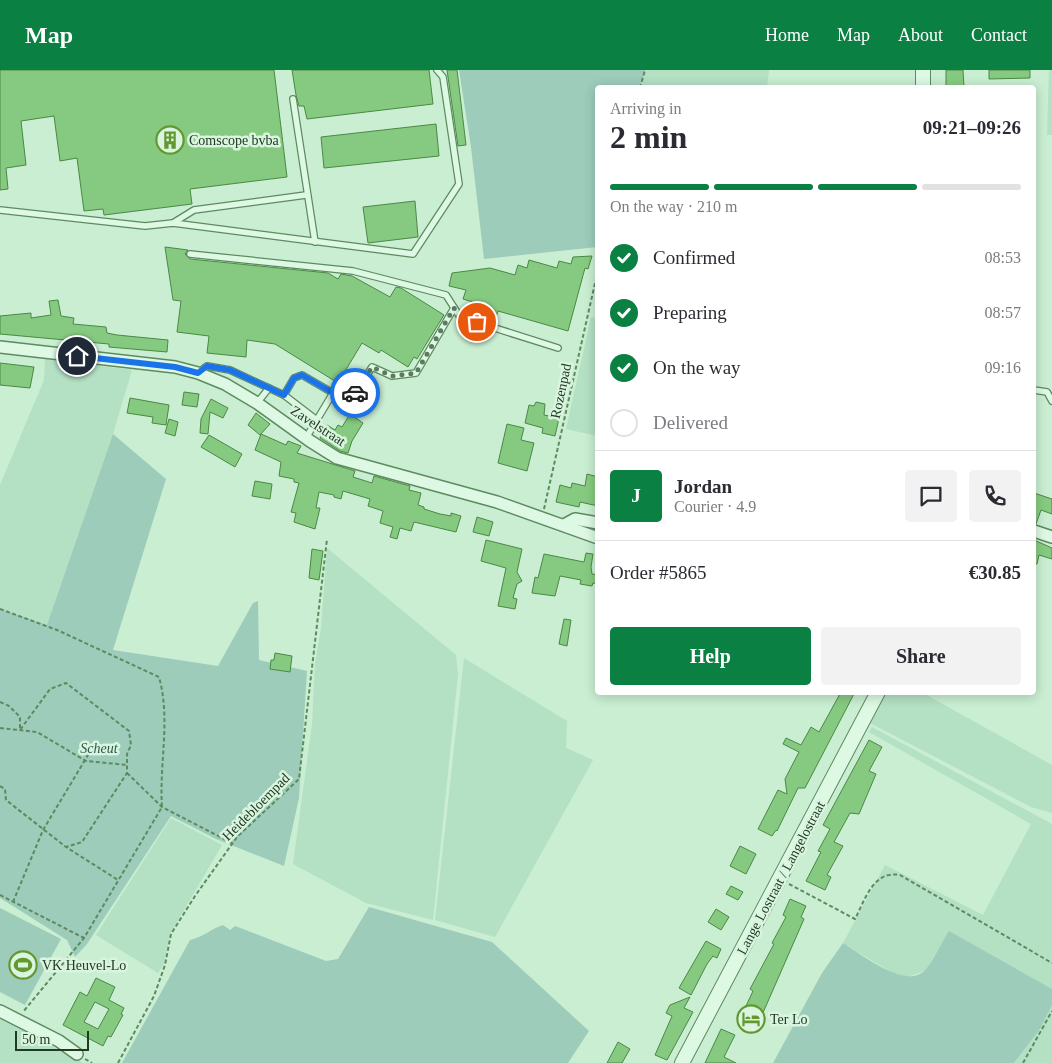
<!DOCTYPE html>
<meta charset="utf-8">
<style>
:root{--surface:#fff;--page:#f2f2f3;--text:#2b2b33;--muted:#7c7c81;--line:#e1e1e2;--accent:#0b8043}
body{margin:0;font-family:Georgia,serif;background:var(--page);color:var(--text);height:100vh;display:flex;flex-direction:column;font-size:19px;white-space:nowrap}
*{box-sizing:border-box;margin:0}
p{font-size:16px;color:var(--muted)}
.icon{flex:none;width:28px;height:28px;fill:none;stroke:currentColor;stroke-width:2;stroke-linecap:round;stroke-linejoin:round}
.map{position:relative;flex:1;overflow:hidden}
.drawer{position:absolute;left:595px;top:15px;width:441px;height:610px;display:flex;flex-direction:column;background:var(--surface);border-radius:5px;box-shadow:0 2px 12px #0003}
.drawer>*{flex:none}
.scale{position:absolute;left:15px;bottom:12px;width:74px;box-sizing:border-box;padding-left:5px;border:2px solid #213b21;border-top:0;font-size:14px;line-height:18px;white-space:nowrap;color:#213b21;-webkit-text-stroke:4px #d9f5df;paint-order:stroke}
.pin{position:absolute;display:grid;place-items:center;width:42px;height:42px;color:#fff;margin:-21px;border:2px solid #fff;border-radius:50%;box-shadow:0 1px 5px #0007}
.courier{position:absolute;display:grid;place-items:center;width:50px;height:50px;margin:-25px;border:4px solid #1a73e8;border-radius:50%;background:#fff;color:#222;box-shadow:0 1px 6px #0007}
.summary em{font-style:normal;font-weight:800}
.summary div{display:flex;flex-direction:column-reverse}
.summary{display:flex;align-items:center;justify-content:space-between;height:85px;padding:0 15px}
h1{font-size:32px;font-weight:800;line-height:38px}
.bar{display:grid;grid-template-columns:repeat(4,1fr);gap:8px 5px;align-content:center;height:60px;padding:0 15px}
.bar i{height:6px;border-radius:4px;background:var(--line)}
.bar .selected{background:var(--accent)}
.bar p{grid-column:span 4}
.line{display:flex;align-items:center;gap:12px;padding:0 15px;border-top:1px solid var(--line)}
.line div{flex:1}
.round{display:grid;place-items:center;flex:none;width:52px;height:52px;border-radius:5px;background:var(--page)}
ol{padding:0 15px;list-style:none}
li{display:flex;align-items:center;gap:15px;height:55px}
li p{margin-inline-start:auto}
li .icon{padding:5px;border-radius:50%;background:var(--accent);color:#fff;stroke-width:4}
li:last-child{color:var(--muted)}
li i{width:28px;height:28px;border:2px solid var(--line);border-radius:50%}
.action{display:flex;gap:10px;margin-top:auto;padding:10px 15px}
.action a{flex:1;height:58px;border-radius:5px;background:var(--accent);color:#fff;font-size:20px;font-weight:800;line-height:58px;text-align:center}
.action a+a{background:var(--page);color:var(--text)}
header{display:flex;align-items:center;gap:30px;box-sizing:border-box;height:70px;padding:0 25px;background:var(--accent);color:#fff}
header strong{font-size:24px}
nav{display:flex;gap:28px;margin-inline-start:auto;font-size:18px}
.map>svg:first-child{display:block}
.farmland{fill:#b4e0c4}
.green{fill:#9dccbb}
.building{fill:#86ca81;stroke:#4b8845;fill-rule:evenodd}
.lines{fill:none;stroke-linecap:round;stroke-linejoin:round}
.service-casing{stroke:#5e8a60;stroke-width:8}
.minor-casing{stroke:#5e8a60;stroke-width:14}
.tertiary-casing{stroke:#5e8a60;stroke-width:16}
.path{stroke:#5e8a60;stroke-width:2;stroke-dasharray:4 2.5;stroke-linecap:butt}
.service{stroke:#ddf8e3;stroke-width:5.5}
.minor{stroke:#ddf8e3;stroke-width:11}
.tertiary{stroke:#ddf8e3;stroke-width:14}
.done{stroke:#5c7a5f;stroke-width:5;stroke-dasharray:0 9}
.route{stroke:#1a73e8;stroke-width:6}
.labels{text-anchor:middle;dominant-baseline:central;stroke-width:5;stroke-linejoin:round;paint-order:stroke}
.poi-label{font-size:14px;fill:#213b21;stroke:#d9f5df;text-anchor:start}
.street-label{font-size:14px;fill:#213b21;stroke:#d9f5df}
.park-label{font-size:14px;font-style:italic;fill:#28574c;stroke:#d9f5df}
</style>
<header>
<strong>Map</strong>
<nav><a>Home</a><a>Map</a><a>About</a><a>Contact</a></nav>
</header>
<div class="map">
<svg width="1052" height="993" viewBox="0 0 1052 993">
<rect width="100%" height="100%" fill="#c9eed1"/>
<!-- farmland -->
<g class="farmland">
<path d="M645,0H769L767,17L640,18Z"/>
<path d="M1049,0H1052V65H1047Z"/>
<path d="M591,247L597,248V366L566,359Z"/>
<path d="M45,289L132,300L113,364L47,556L0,539V415L44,310Z"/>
<path d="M327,478L456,585L458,604L433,850L366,833L293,794L312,654L315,594L321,558Z"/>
<path d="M464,588L567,651L566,678L593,690L495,867L435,850Z"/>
<path d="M886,623H923L1052,695V743L1031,737L870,653Z"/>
<path d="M872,657L1052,754V919L949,862L925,901L910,906L899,907L843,873L885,795L983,845L1031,754L869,662Z"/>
<path d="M171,748L222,775L170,864L164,894L158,903L96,865Z"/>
<path d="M1052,935V993H1014L1040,959Z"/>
<path d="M0,948L83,993H0Z"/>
</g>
<!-- green -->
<g class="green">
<path d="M459,0H645L640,17L598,18L597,177L484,189L471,77Z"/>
<path d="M113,364L166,409L113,580L218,596L253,533L258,531L259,590L307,601L299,728L284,796L216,769L171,746L87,874L75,887L67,870L0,828V539L47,555Z"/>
<path d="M369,837L492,872L589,961L568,993H122L190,870C203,867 211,859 223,855L230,860L235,856L326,891L338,889Z"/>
<path d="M0,838L61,869L25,935L0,922Z"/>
<path d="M949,861L1052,919V935L1040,959L1014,993H773L822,903L843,873C861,884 908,922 926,899C935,888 941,873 949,861Z"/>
</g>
<!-- building -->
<g class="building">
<path d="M0,0H274L287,107L190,119L192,134L104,145L103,139L84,141L77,88L60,91L54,46L21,51L26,95L6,98L8,119L0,120Z"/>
<path d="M292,0H429L433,34L307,49L304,36H299L296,25Z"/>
<path d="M447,0H457L466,75L458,76Z"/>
<path d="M946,0H963L964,18H946Z"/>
<path d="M989,0H1030V8L989,9Z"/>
<path d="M436,54L439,86L324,98L321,67Z"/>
<path d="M415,131L418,167L368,173L363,137Z"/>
<path d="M165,177L188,180L185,184L190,189L328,203L338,209L341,204L352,206L390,227L396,217L401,218L444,245L417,289L414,287L408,297L381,280L379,283L362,273L338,313L275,274L247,270L246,287L207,283L209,266L177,262L181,231L173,230Z"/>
<path d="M592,186L588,199L585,198L568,261L498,241L495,249L476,243L479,234L463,229L466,220L449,216L452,203L490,198L515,205L518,195L527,198L529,190L557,198L559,191L571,194L573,187Z"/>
<path d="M58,230L61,246L74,248L73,254L106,257L107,263L117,265L168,270L167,282L109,277V274L0,264V246L31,243V248L51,245L49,231Z"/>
<path d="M0,293L34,297L30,318L0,315Z"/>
<path d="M184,322L199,324L197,337L182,335Z"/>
<path d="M130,328L169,335L166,355L152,353L153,347L127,343Z"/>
<path d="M211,329L228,338L223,348L210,342L208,364L200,363L201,349Z"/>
<path d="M536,332L545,334L544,345L559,348L555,366L542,363L543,358L525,353L529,335L534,336Z"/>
<path d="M256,343L270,354L260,365L248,355Z"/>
<path d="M350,344L363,353L352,371L348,383L340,381L320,368L327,355L335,360L338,355L342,357Z"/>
<path d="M169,349L178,352L175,366L165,363Z"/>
<path d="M507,354L524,358L521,370L534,373L527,401L498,393Z"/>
<path d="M261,364L286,375L288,371L301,376L297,383L355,401L353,407L372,413L374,406L410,416L409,420L421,423L418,435L424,437V439L440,444L451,446V443L461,446L456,462L414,452L411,461L400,458L397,469L390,467L393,457L380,453L383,441L368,436L370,429L343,421L341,429L334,427V425L319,422L316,438H320L315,459L294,452L296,443L291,442L299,413L294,412V409L279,406L281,392L255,380Z"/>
<path d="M209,365L242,384L235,397L201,377Z"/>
<path d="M587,404L598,407V436L580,432L579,437L556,432L560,415L571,418L572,413L585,416Z"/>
<path d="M255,411L272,414L270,429L252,426Z"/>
<path d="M1034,423L1052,429V444L1041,440L1036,454H1034Z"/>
<path d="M477,447L493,452L489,466L473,462Z"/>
<path d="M486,470L522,479L517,502L522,511L517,514L513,528L517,529L515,539L498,536L506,498L481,491Z"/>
<path d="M1034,470L1052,478V489L1039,485L1037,494H1034Z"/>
<path d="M312,479L323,481L319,510L309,508Z"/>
<path d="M586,483L593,484L591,497L592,504L598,505V514L593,513L592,516L580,514L581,510L560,506L555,526L532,523L535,507L538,508L544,484L584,492Z"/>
<path d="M564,549L571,550L567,576L559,574Z"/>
<path d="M275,583L292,586L290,602L270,599L271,590H274Z"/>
<path d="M841,622H855L805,718H798L777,761L776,760L772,766L758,759L778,720L787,724L785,709L799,682L783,674L786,668L801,675L811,657L819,662Z"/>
<path d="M869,670L882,677L869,701L876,704L859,744L850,743L834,772L843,776L827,805L831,807L825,820L806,811L821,782L818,781L830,759L823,755Z"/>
<path d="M740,776L756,784L746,804L730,796Z"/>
<path d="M731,816L743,822L738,830L726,824Z"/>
<path d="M790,829L806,836L801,847L804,849L755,961L738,953L753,921L750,919L774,874L772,873L786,847L783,845Z"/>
<path d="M716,839L729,847L721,860L708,852Z"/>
<path d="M706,871L721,879L717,888L713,886L707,894L691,925L679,918Z"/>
<path d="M96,908L115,917L109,930L124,938L121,944L123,945L111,967L108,966L103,976L63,955L80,922L87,926ZM95,932L109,939L98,959L84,952Z"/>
<path d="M690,927L684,938L693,942L667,990L655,985L672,946L666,943L670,935Z"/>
<path d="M721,959L735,965L724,987L736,993H705Z"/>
<path d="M618,972L630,979L622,993H607Z"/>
</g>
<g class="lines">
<!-- service casing -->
<g class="service-casing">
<g id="service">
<path d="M293,29L315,172"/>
<path d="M0,140L145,156L173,153L413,184L459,114L443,7L437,0"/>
<path d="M173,153L194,140L306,125"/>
<path d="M190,184L353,201L446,225L460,247L558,278"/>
<path d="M198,303L207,296L230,300L284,325"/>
<path d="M1034,320L1047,322L1052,331"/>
<path d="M257,333L269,318"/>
<path d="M318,351L284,325L294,308L302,305L333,323"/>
<path d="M306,368L333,323L355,324L372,297L392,306L416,303L454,238"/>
</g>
</g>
<!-- minor casing -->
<g class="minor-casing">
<g id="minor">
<path d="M0,277L175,297L198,303L225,314L257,333L310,371L337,388L497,432L598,468"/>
<path d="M564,455L575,449L598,453"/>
<path d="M1034,461L1052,467"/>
<path d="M0,941L59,971L77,984"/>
</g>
</g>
<!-- tertiary casing -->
<g class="tertiary-casing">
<g id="tertiary">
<path d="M923,0V18"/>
<path d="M682,993L878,622"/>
</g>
</g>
<!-- path -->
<g class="path">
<path d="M640,18L645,0"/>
<path d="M544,439L598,200"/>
<path d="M0,539L57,560L159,607C171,650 159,693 162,737L84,868L23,942"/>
<path d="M0,632L9,636L20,647V660L50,619L66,613L129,661L131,675L127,684V703L82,772L66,777"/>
<path d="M0,658L37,662L86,691L127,695"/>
<path d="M127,703L162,737L232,773"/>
<path d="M0,716L5,719L6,730L66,777L118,810"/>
<path d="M789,814L855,849C865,830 873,800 900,805L1052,893"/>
<path d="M0,825L84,868"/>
<path d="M13,832L43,760L91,680"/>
<path d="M85,989L92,993"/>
<path d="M118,993L154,926L165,895L171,864L195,826L237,767L299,709L327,469"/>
<path d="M1023,993L1052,941"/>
</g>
<!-- service -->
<use href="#service" class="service"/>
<!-- minor -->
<use href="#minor" class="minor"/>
<!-- tertiary -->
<use href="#tertiary" class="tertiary"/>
</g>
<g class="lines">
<!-- done -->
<path class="done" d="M355,323L372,297L392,306L416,303L454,238L460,248L477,252"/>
<!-- route -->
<path class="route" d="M77,286L175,297L198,303L207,296L230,300L284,325L294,308L302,305L333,323H355"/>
</g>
<!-- icons -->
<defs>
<g id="building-ring" transform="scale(1.4375)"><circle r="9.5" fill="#d9f5df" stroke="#639730" stroke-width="1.5"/><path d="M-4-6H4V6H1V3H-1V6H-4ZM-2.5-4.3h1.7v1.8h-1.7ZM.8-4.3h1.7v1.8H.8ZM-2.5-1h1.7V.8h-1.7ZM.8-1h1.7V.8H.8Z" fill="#639730"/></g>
<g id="stadium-ring" transform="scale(1.4375)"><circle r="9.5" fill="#d9f5df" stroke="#639730" stroke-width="1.5"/><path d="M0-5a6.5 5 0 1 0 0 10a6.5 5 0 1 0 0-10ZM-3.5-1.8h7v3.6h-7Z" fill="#639730"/></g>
<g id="hotel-ring" transform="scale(1.4375)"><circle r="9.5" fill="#d9f5df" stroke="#639730" stroke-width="1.5"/><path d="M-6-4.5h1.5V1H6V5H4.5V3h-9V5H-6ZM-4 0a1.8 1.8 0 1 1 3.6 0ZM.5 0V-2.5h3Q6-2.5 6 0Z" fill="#639730"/></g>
</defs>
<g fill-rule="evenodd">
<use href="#building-ring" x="170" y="70"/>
<use href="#stadium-ring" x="23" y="895"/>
<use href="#hotel-ring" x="751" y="949"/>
</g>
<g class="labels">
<!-- poi labels -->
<g class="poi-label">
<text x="189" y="70">Comscope bvba</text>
<text x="42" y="895">VK Heuvel-Lo</text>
<text x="770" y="949">Ter Lo</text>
</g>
<!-- street labels -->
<g class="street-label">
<text transform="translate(561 321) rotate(-78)">Rozenpad</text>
<text transform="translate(318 356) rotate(33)">Zavelstraat</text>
<text transform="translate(256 737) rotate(-45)">Heidebloempad</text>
<text transform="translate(781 808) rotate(-62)">Lange Lostraat / Langelostraat</text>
</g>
<!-- park labels -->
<g class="park-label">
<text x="99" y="678">Scheut</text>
</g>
</g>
</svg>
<div class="scale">50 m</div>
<div class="pin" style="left:477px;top:252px;background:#ea580c"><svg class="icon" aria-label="bag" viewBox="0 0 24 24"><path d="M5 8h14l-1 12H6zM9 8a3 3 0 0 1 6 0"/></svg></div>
<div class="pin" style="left:77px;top:286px;background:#1f2937"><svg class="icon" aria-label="home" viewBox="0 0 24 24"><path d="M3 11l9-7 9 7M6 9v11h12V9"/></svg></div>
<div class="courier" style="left:355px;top:323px"><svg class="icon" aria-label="car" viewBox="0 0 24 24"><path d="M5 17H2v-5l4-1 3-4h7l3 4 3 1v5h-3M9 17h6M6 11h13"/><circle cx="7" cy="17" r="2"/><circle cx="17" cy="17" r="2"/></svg></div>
<section class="drawer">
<div class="summary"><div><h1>2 min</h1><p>Arriving in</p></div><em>09:21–09:26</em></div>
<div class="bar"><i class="selected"></i><i class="selected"></i><i class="selected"></i><i></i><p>On the way · 210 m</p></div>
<ol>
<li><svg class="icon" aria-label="check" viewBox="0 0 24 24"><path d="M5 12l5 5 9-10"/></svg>Confirmed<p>08:53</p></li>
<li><svg class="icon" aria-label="check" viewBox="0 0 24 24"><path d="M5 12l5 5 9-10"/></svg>Preparing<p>08:57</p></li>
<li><svg class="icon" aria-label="check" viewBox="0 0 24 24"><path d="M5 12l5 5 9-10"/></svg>On the way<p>09:16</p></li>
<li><i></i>Delivered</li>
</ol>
<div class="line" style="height:90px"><b class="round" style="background:var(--accent);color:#fff">J</b><div><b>Jordan</b><p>Courier · 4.9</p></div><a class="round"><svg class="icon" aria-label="chat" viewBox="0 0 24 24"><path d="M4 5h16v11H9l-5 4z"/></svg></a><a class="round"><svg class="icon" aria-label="phone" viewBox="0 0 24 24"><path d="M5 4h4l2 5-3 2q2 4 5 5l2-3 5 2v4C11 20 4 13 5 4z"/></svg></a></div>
<div class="line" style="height:65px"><div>Order #5865</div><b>€30.85</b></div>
<div class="action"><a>Help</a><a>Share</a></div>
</section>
</div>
